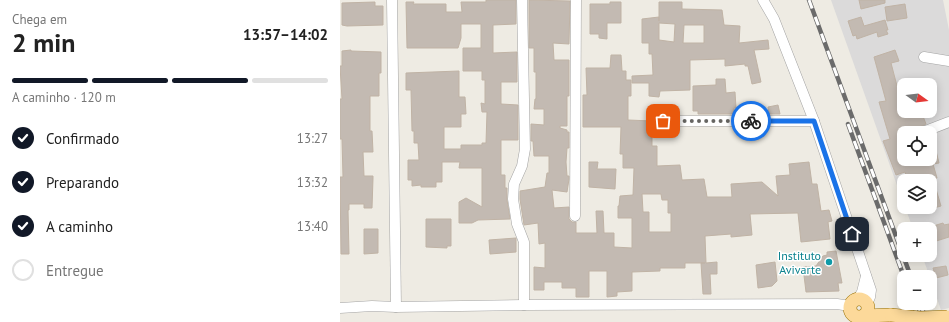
<!DOCTYPE html>
<html lang="pt">
<meta charset="utf-8">
<style>
:root{--surface:#fff;--page:#f6f6f6;--text:#222;--muted:#767676;--line:#e0e0e0;--accent:#111827}
body{margin:0;font-family:"PT Sans",sans-serif;background:var(--page);color:var(--text);height:100vh;display:flex;flex-direction:column;font-size:15px;white-space:nowrap}
*{box-sizing:border-box;margin:0}
p{font-size:13px;color:var(--muted)}
.icon{flex:none;width:22px;height:22px;fill:none;stroke:currentColor;stroke-width:2;stroke-linecap:round;stroke-linejoin:round}
.map{position:relative;flex:1;overflow:hidden}
.side{display:flex;flex-direction:column;background:var(--surface);width:340px}
.side>*{flex:none}
.needle{width:26px;rotate:105deg}
.tools{position:absolute;left:557px;top:78px;display:grid;gap:8px}
.tools a{display:grid;place-items:center;width:40px;height:40px;border-radius:8px;background:var(--surface);box-shadow:0 2px 10px #0003;font-size:20px}
.pin{position:absolute;display:grid;place-items:center;width:34px;height:34px;color:#fff;margin:-17px;border-radius:8px;box-shadow:0 2px 6px #0006}
.courier{position:absolute;display:grid;place-items:center;width:40px;height:40px;margin:-20px;border:3px solid #1a73e8;border-radius:50%;background:#fff;color:#222;box-shadow:0 1px 5px #0007}
.head em{font-style:normal;font-weight:700}
.head div{display:flex;flex-direction:column-reverse}
.head{display:flex;align-items:center;justify-content:space-between;height:68px;padding:0 12px}
h1{font-size:26px;font-weight:700;line-height:30px}
.bar{display:grid;grid-template-columns:repeat(4,1fr);gap:6px 4px;align-content:center;height:48px;padding:0 12px}
.bar i{height:5px;border-radius:3px;background:var(--line)}
.bar .on{background:var(--accent)}
.bar p{grid-column:span 4}
ol{padding:0 12px;list-style:none}
li{display:flex;align-items:center;gap:12px;height:44px}
li p{margin-inline-start:auto}
li .icon{padding:4px;border-radius:50%;background:var(--accent);color:#fff;stroke-width:4}
li:last-child{color:var(--muted)}
li i{width:22px;height:22px;border:2px solid var(--line);border-radius:50%}
main{display:flex;flex:1;min-height:0}
.map>svg:first-child{display:block}
.residential{fill:#dbdada;fill-rule:evenodd}
.building{fill:#c3bab2;stroke:#c0b3a5;fill-rule:evenodd}
.lines{fill:none;stroke-linecap:round;stroke-linejoin:round}
.minor-casing{stroke:#a4a4a4;stroke-width:11}
.major-casing{stroke:#966f00;stroke-width:14}
.minor{stroke:#fff;stroke-width:10}
.major{stroke:#fcd99a;stroke-width:13}
.rail-casing{stroke:#6b6b6b;stroke-width:4.5}
.rail{stroke:#fff;stroke-width:3;stroke-dasharray:9;stroke-linecap:butt}
.major-bridge-casing{stroke:#966f00;stroke-width:14;stroke-linecap:butt}
.major-bridge{stroke:#fcd99a;stroke-width:13}
.done{stroke:#666562;stroke-width:4;stroke-dasharray:0 7.2}
.route{stroke:#1a73e8;stroke-width:5}
.culture-dot{fill:#0f9aa8;stroke:#fff;stroke-width:1.5}
.labels{text-anchor:middle;dominant-baseline:central;stroke-width:3;stroke-linejoin:round;paint-order:stroke}
.culture-label{font-size:12px;fill:#0d838f;stroke:#fff;text-anchor:end}
</style>
<main>
<section class="side">
<div class="head"><div><h1>2 min</h1><p>Chega em</p></div><em>13:57–14:02</em></div>
<div class="bar"><i class="on"></i><i class="on"></i><i class="on"></i><i></i><p>A caminho · 120 m</p></div>
<ol>
<li><svg class="icon" aria-label="check" viewBox="0 0 24 24"><path d="M5 12l5 5 9-10"/></svg>Confirmado<p>13:27</p></li>
<li><svg class="icon" aria-label="check" viewBox="0 0 24 24"><path d="M5 12l5 5 9-10"/></svg>Preparando<p>13:32</p></li>
<li><svg class="icon" aria-label="check" viewBox="0 0 24 24"><path d="M5 12l5 5 9-10"/></svg>A caminho<p>13:40</p></li>
<li><i></i>Entregue</li>
</ol>
</section>
<div class="map">
<svg width="609" height="322" viewBox="0 0 609 322">
<rect width="100%" height="100%" fill="#eeebe3"/>
<!-- residential -->
<path class="residential" d="M491,0H603L609,30V308L601,310L582,255H590V229H573L565,207H590V181H564V205ZM564,85H590V111H564ZM564,133H590V159H564Z"/>
<!-- building -->
<g class="building">
<path d="M146,0H176V24L153,25V53L177,52V82H161V104L178,105V140H161V175H165V188H167V200L170,219L138,220L132,223H119V202L126,198L142,207V168H119L120,162H102V182H96V187H81V185L72,186V180H68V160H79L78,143H74V131H72L71,90H66V73L119,71V97H125L126,114H121V127H104V149H121V145H142V143H146L147,112H142L141,103L145,104V80H142V71H123V48H141V24H121V38L118,48H67L66,2H74L73,4H106V12H122L121,2H146Z"/>
<path d="M189,0L230,1L229,44L213,43L214,60H229V96H227V126H220V128L227,130V132H229V148H227L226,162L227,176H229V179L227,192L212,190L214,208L229,207V219L232,222H236V233H257L256,211H263L264,233H274V247L292,248V218H278V206H279L280,196L293,195L294,168H283V154H280L281,127H243V95H247L246,68H270L271,55H281L282,71H286V80H291V96H288V120L312,121V146H317V166L340,165L342,180L364,179L367,197H392L391,184L422,182L438,196L436,176L450,175L449,164L469,162L472,184H477L481,211L489,210L492,221L488,222L490,239L461,242L458,213L410,214L412,235L391,237V234L365,236L366,263L377,262V274H370L371,294H363L361,263H365H345V268H320V271L292,272V291L277,292V296L267,297V271H249V297H236V288H222V282H204V290H194V267L205,268V243L199,244L198,223L184,225L180,199V191L205,187L207,173H209V156H194L193,141H191V124L204,125V109H194L195,99H196V72H194V48H189ZM302,194H321L322,200H328V213H331V232H309V212H303Z"/>
<path d="M519,0H545V3L521,9Z"/>
<path d="M35,2V6H43V25L7,26L2,25V3Z"/>
<path d="M270,2H281V23H267V39L259,38V34H250V4H270Z"/>
<path d="M319,2H342V9L382,10L384,25L400,26L399,43L428,40L429,49L414,50L421,82L412,84L408,66H405V64L385,66V59L350,60V90L320,91L319,97L309,96V83H292V76L313,75L312,54H309V43H302V19L319,17V21ZM319,23L335,24L334,42L319,40ZM344,25H364V43H343Z"/>
<path d="M565,4L567,18L547,21L545,7Z"/>
<path d="M521,17L524,26L545,20L548,30H546L548,34L538,37L537,32L517,39L516,35L513,36L508,21Z"/>
<path d="M11,50V51L41,52V73H39V96H30V131H32L33,152H23L24,176H33V178L32,208H24V204H9V210H8L9,254H1L0,177H3L2,139H0V99H2L0,66H2V51Z"/>
<path d="M555,50L559,61L551,63L557,86L564,84V111H581L586,124L578,128L577,133H564V159H590V139H593L599,163L593,164L597,178L593,179L601,206L590,209V181H568L565,172L556,175L543,141L550,139L539,102L546,101L534,57Z"/>
<path d="M376,79H385L386,93L395,92L396,108H394V114H358V111H353V86L376,85Z"/>
<path d="M438,105L440,114H429L428,107Z"/>
<path d="M249,162H258L257,169H276L275,189L249,187Z"/>
<path d="M86,219H111V246H107V248L86,247Z"/>
<path d="M603,223L604,225L609,224V237L590,243V227Z"/>
<path d="M24,229H38V253L24,254Z"/>
<path d="M176,238V252L150,254L149,240Z"/>
<path d="M496,251L502,283H498L499,291L466,292L463,267L476,266L483,256L487,255V252Z"/>
<path d="M435,262L437,281L432,286L418,288L416,265Z"/>
<path d="M606,266L608,275L596,278L593,268Z"/>
</g>
<g class="lines">
<!-- minor casing -->
<g class="minor-casing">
<g id="minor">
<path d="M52,0L56,307"/>
<path d="M182,0L185,149L182,166L174,184L173,199L177,224L184,242V305"/>
<path d="M423,0L434,19L474,121L531,290L530,297L527,304"/>
<path d="M584,57L609,61"/>
<path d="M323,121H474"/>
<path d="M583,132L609,122"/>
<path d="M235,216L236,0"/>
<path d="M518,299L522,292L526,276"/>
<path d="M0,308L32,306L56,307L184,305L497,304L510,306"/>
</g>
</g>
<!-- major casing -->
<g class="major-casing">
<g id="major">
<circle cx="519" cy="308" r="9"/>
<path d="M524,316L551,315"/>
</g>
</g>
<!-- minor -->
<use href="#minor" class="minor"/>
<!-- major -->
<use href="#major" class="major"/>
<!-- rail casing -->
<g class="rail-casing">
<g id="rail">
<path d="M469,0L571,277"/>
<path d="M508,124L564,277"/>
<path d="M573,303L580,322"/>
<path d="M580,303L587,322"/>
</g>
</g>
<!-- rail -->
<use href="#rail" class="rail"/>
<!-- major-bridge casing -->
<g class="major-bridge-casing">
<path id="major-bridge" d="M551,315L580,318L607,317"/>
</g>
<!-- major-bridge -->
<use href="#major-bridge" class="major-bridge"/>
</g>
<g class="lines">
<!-- done -->
<path class="done" d="M323,121H411"/>
<!-- route -->
<path class="route" d="M411,121H474L512,234"/>
</g>
<!-- markers -->
<circle class="culture-dot" cx="489" cy="262" r="4"/>
<g class="labels">
<!-- culture labels -->
<g class="culture-label">
<text x="481" y="255">Instituto<tspan x="481" dy="14">Avivarte</tspan></text>
</g>
</g>
</svg>
<div class="tools">
<a><svg class="needle" viewBox="-14 -14 28 28"><path d="M0-13l5 13h-10z" fill="#e53935"/><path d="M0 13l5-13h-10z" fill="#767676"/></svg></a>
<a><svg class="icon" aria-label="locate" viewBox="0 0 24 24"><circle cx="12" cy="12" r="6"/><path d="M12 2v4M12 18v4M2 12h4M18 12h4"/></svg></a>
<a><svg class="icon" aria-label="layers" viewBox="0 0 24 24"><path d="M12 4l9 5-9 5-9-5zM3 14l9 5 9-5"/></svg></a>
<a>+</a>
<a>−</a>
</div>
<div class="pin" style="left:323px;top:121px;background:#ea580c"><svg class="icon" aria-label="bag" viewBox="0 0 24 24"><path d="M5 8h14l-1 12H6zM9 8a3 3 0 0 1 6 0"/></svg></div>
<div class="pin" style="left:512px;top:234px;background:#1f2937"><svg class="icon" aria-label="home" viewBox="0 0 24 24"><path d="M3 11l9-7 9 7M6 9v11h12V9"/></svg></div>
<div class="courier" style="left:411px;top:121px"><svg class="icon" aria-label="bike" viewBox="0 0 24 24"><circle cx="6" cy="16" r="4"/><circle cx="18" cy="16" r="4"/><path d="M6 16l4-8h5l3 8M10 8l3 8H6M13 5h3"/></svg></div>
</div>
</main>
